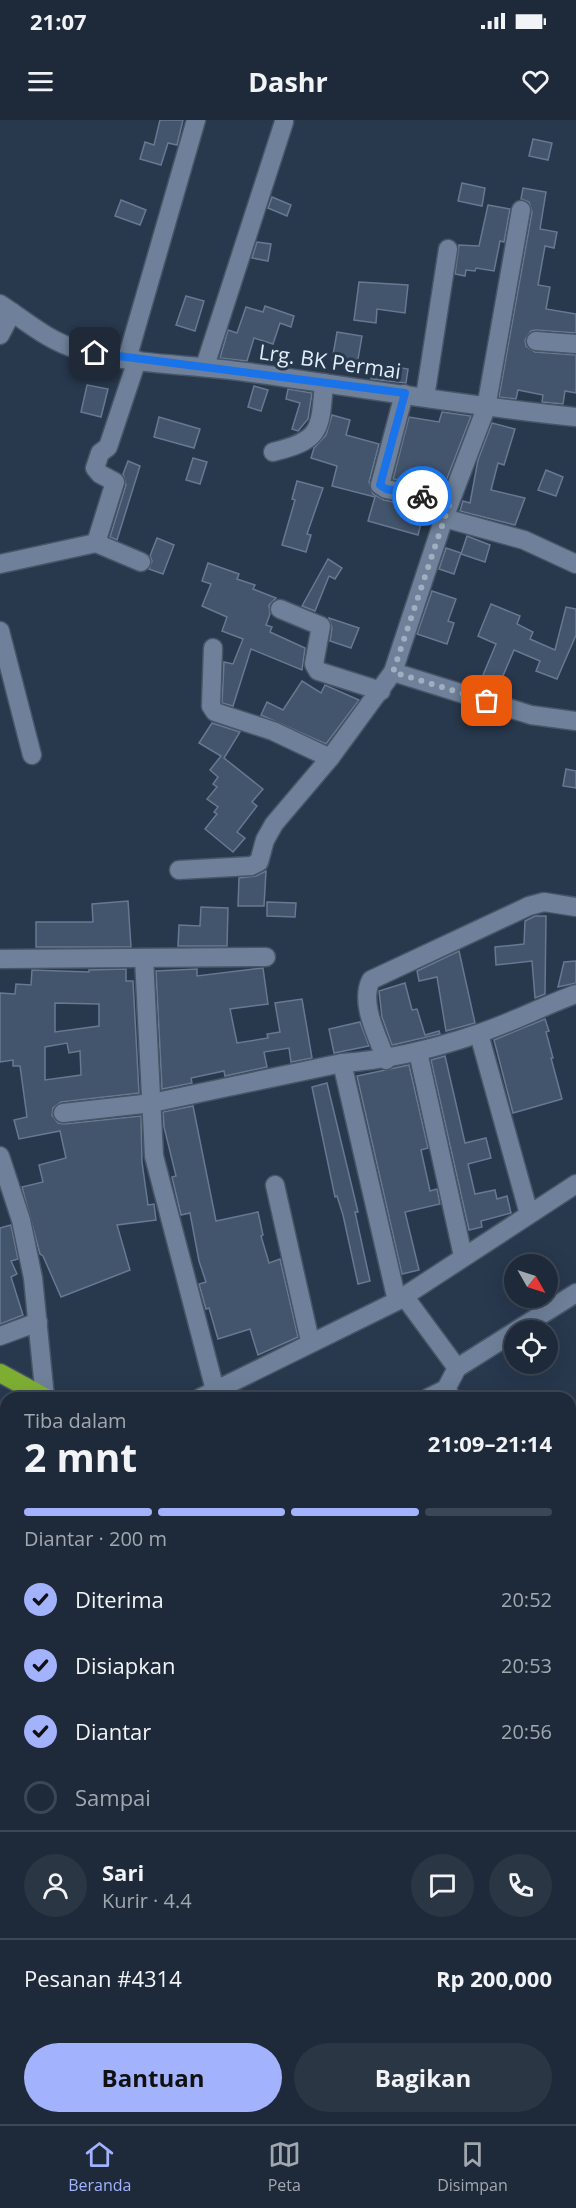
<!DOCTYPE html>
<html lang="id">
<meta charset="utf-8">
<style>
:root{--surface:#1e2a3a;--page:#2b3645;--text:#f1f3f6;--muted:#a1a7af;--line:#3c4654;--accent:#a2b2fd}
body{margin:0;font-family:"Open Sans",sans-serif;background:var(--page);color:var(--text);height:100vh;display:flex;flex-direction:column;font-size:22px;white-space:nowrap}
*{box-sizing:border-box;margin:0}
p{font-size:20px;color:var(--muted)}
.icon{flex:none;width:33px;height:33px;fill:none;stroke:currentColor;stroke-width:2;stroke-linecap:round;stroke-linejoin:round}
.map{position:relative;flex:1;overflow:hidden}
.sheet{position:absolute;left:0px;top:1272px;width:576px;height:732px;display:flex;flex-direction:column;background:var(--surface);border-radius:18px 18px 0 0;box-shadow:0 6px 24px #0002,0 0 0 2px var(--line)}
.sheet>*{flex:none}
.needle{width:39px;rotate:129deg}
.fabs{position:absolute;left:504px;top:1134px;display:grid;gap:12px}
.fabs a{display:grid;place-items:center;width:54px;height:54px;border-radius:50%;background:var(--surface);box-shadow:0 6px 24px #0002,0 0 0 2px var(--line);font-size:30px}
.pin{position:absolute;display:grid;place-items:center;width:51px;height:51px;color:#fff;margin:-26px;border-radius:12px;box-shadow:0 3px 9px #0006}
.courier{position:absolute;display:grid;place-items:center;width:60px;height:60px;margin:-30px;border:4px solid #1a73e8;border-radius:50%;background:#fff;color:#222;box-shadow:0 2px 8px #0007}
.head em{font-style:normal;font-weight:700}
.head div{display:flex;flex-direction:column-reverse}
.head{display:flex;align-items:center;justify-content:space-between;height:102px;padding:0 24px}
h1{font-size:39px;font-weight:700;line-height:45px}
.bar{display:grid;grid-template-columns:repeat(4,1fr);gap:9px 6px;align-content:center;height:72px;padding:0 24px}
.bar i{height:8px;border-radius:4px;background:var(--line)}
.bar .on{background:var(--accent)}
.bar p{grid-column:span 4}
.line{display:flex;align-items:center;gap:15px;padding:0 24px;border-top:2px solid var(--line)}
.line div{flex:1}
.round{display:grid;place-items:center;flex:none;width:63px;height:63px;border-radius:32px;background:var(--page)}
ol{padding:0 24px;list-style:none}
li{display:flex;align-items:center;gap:18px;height:66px}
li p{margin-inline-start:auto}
li .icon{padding:6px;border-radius:50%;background:var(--accent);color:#111;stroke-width:4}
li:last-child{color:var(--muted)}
li i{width:33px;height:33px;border:3px solid var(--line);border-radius:50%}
.cta{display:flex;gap:12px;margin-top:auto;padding:12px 24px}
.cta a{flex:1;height:69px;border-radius:36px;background:var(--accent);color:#111;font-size:24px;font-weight:700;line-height:69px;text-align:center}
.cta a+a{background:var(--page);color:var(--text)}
.status{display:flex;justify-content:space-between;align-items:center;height:42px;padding:0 30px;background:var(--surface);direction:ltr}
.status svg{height:16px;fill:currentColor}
header{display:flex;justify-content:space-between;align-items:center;height:78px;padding:0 24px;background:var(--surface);font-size:27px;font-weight:700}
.tabs{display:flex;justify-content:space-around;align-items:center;height:84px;border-top:2px solid var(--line);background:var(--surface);font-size:16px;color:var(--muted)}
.tabs a{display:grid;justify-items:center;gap:3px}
.tabs .on{color:var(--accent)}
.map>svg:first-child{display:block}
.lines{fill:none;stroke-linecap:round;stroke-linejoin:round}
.stream{stroke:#001c36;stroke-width:4.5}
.building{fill:#43556c;stroke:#677992;stroke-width:1.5;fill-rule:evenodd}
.minor-casing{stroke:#475567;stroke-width:21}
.highway-casing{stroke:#475567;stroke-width:21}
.minor{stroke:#6f819a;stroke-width:18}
.highway{stroke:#7dae32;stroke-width:18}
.done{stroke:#a1aebe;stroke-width:6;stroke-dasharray:0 10.8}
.route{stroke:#1a73e8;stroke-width:8}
.labels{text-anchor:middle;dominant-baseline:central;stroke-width:6;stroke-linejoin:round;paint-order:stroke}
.street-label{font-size:21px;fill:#e2edfb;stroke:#28384d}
</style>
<div class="status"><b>21:07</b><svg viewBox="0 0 49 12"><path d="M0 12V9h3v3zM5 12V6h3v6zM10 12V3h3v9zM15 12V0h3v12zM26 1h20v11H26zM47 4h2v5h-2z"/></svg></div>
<header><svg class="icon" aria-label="menu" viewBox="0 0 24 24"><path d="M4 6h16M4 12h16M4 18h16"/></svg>Dashr<svg class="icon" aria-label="heart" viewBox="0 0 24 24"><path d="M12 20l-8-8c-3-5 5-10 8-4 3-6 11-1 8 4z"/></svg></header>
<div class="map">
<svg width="576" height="2004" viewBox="0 0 576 2004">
<rect width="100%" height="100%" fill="#28384d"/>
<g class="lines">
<!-- stream -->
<path class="stream" d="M0,1558L6,1572"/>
</g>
<!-- building -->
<g class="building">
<path d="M160,0H183L177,25L168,23L161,45L140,39L145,22L154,25Z"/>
<path d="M533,19L552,23L548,40L529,36Z"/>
<path d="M462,63L485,68L482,86L458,81Z"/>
<path d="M523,68L546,72L540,109L557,112L554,128L545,126L538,165L550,167L546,189L576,194V213L536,210L531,211L525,220L526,226L535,232L576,235V273L565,271L563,284L542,282L543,275L518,270L516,279L499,277L532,92L529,82L521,79Z"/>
<path d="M272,77L291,85L287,96L268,88Z"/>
<path d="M121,80L146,90L140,105L115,96Z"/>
<path d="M488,85L510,89L504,122L500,121L494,151L476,148L475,151L466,150L465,156L455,154L459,125L479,126Z"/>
<path d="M257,122L271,124L268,141L252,138Z"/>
<path d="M359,162L408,165L405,193L377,189L376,203L354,200Z"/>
<path d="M186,176L204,181L195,211L176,205Z"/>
<path d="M265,186L294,196L291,207L280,203L273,224L254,218L247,241L220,238L228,210L237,213L246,187L263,192Z"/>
<path d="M337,212L362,216L357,245L332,241Z"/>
<path d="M374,243L408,249L406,263L371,259Z"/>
<path d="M87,265L108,269L101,297L81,292Z"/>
<path d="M254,266L268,270L261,291L248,287Z"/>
<path d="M288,269L312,273L308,299L298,311L292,309L300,283L286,279Z"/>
<path d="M442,292L471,296L443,369L393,359L409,297L439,302Z"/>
<path d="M332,295L350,300L346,315L379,324L369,362L373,374L384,380L425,388L418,415L368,401L375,377L332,366L337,346L311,338L314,328L326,315Z"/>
<path d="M159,297L200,309L194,328L154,317Z"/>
<path d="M492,303L515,309L504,345L498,343L491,370L525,378L515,405L460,391L463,381L470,383L478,340Z"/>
<path d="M193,338L207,342L200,364L186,360Z"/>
<path d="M128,341L140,346L117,420L110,417L126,365L123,354Z"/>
<path d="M546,350L563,357L556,376L538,370Z"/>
<path d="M297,361L323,368L307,414L311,415L306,432L282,425L295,380L292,379Z"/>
<path d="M467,416L490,425L485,442L461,434Z"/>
<path d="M157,418L174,425L163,454L149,449L152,441L150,436Z"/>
<path d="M446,428L461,433L454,454L439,449Z"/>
<path d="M328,439L342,448L335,459L329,456L315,491L302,486Z"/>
<path d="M208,443L239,454L237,459L255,465L253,469L276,478L269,485L270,494L266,505L272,507L270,512L305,528L302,550L251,529L233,586L222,583L224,542L233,544L243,519L222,511L227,497L202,486L211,464L202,461Z"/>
<path d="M432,471L456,479L448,501L454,503L447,524L417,514Z"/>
<path d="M491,484L520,496L517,504L533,512L530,519L555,530L566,487L576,489V515L557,559L536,551L540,541L514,530L496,572L478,567L496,524L478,516Z"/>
<path d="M329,498L359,508L351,528L330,521L332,508Z"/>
<path d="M302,561L321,573L325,565L359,580L326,624L261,595L267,582L283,590Z"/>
<path d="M212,603L240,612L224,638L263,669L252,682L257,686L237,712L245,718L233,732L205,709L217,694L214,692L218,687L207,679L217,667L213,664L218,657L210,650L221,636L199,623Z"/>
<path d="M566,649L576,651V668L563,666Z"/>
<path d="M266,751L264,786H238L239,758L256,756Z"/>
<path d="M128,781L131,827H36V802H93L92,784Z"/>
<path d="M267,782L296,783L295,797L267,796Z"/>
<path d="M201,787L228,788L227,826H178L179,805L200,806Z"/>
<path d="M535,796H546L545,874L535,878L532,841L496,845L495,827L524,824L525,801Z"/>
<path d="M459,831L475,903L446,911L437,857L419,861L417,851Z"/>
<path d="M576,841V863L558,867L564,842Z"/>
<path d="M263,848L268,884L230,889L237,923L268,918L267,914L280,912L275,883L302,879L312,938L291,942L289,928L264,932L267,947L225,956L224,951L191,958L192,963L162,969L156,851L197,849V856Z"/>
<path d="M126,849V861H133L139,973L61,982L53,988L52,995L58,1003L64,1004L141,996L142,1042L148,1085L154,1084L156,1100L117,1105L130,1150L61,1177L43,1136L40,1134L22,1067L43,1062L39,1045L66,1038L60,1011L19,1019L14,1000L27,997L20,946H13V940L0,942V873L15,874L16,864L31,865L32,850L89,852V850ZM55,883L99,884V906L55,912ZM67,923L69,933L80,931L81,955L45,960V927Z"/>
<path d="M405,863L412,890L417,889L425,915L439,911L440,914L392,925L382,897L379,871Z"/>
<path d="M545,899L549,911L546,912L553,938H551L562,979L513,993L494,920Z"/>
<path d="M360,902L369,926L334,933L329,909Z"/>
<path d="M445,936L465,1023L486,1018L491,1038L468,1044L475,1074L495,1070L497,1079L507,1076L511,1093L481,1101L482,1107L469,1110L431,940Z"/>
<path d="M409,945L428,1028L421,1030L430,1071L437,1069L440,1084L405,1092L419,1150L402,1154L357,956Z"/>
<path d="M327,963L358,1092H355L370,1161L358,1164L343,1095L337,1076L335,1077L312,967Z"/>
<path d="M193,986L216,1101L258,1092L263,1115L261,1116L269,1143L280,1139L298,1217L258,1235L250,1209L218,1219L209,1188L206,1189L199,1164L206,1162L199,1141L190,1093L181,1095L172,1057L176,1056L164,1007L163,992Z"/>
<path d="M11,1105L18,1139L11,1141L17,1154L11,1157L23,1195L0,1204V1108Z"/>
</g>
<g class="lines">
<!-- minor casing -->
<g class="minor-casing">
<g id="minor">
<path d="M0,184C26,201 48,221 79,230C132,245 191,244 246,252C356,267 466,286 576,297"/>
<path d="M0,215L12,192"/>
<path d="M536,221L576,224"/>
<path d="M127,239L196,0"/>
<path d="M137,240L108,327L100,333L95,348L100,354L115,362L96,423L141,442"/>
<path d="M205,246L284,2"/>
<path d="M404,274L380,365L386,369L450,382"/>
<path d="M425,277L448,129"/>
<path d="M273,332C322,320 320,310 324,263"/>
<path d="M444,398L524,420L576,444"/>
<path d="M0,444L96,423"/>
<path d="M280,489L321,506L314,544L318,551L381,571"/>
<path d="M0,511L32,635"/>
<path d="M213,528L211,586L215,592L273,611L330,638"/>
<path d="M393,552L531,595L576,601"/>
<path d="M179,750L251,746L259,742L265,720L274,704L330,638L393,552L444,398L486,288L521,90"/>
<path d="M144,838L154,1036L215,1270"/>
<path d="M0,839L266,837"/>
<path d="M479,914L529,1094"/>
<path d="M418,932L463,1136"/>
<path d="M386,940C378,917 359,883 371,860L529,786L544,782L576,787"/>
<path d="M342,943C389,940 433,929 477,914C511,903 543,886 576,874"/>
<path d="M63,993L152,983L342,943L397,1181"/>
<path d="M0,1036L21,1100L33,1158L45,1278"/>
<path d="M275,1065L310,1221"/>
<path d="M404,1176L457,1248L446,1269L452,1278"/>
<path d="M517,1210L576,1173"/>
<path d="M0,1216L38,1202"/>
<path d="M457,1248L514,1212"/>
<path d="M200,1278L397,1181L576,1064"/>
<path d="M428,1278L446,1269"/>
<path d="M570,1449L576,1457"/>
<path d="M570,1506L576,1499"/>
<path d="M0,1527L6,1539"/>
<path d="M570,1631L576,1634"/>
<path d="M570,1804L576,1800"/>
<path d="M0,1856L6,1860"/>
<path d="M570,1894L576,1890"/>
<path d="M0,1920L6,1923"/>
<path d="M570,1985L576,1992"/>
<path d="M166,1998L179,2004"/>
<path d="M497,1998L503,2004"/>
<path d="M59,2004L62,1998"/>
<path d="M439,2004L445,1998"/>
</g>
</g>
<!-- highway casing -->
<g class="highway-casing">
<g id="highway">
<path d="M0,1253L46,1278"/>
<path d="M0,1295L6,1298"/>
<path d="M570,1553L576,1557"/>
<path d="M570,1597L576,1600"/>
</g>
</g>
<!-- minor -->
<use href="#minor" class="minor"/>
<!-- highway -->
<use href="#highway" class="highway"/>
</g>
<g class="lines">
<!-- done -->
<path class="done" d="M422,376L450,382L393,552L487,581"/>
<!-- route -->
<path class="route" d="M95,233L405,273L380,365L386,369L422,376"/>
</g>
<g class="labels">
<!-- street labels -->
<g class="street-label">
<text transform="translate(330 241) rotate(8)">Lrg. BK Permai</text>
</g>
</g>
</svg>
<div class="fabs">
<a><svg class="needle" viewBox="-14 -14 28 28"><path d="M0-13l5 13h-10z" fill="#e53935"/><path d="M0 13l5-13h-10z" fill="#a1a7af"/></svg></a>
<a><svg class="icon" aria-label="locate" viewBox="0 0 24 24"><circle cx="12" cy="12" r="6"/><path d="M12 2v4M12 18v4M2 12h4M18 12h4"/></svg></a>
</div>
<div class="pin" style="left:487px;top:581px;background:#ea580c"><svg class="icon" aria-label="bag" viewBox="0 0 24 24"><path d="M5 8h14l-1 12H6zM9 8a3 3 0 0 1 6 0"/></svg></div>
<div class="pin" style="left:95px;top:233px;background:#1f2937"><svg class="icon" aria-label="home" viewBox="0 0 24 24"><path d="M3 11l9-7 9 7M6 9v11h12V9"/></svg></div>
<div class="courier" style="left:422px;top:376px"><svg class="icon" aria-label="bike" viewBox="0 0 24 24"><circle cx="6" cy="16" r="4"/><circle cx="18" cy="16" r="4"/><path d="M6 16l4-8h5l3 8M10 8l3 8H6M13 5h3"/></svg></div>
<section class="sheet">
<div class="head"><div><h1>2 mnt</h1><p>Tiba dalam</p></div><em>21:09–21:14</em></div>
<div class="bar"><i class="on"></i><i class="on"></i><i class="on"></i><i></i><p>Diantar · 200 m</p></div>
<ol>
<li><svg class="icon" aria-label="check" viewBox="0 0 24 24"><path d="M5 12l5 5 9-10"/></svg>Diterima<p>20:52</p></li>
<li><svg class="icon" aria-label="check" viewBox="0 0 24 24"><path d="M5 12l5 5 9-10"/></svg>Disiapkan<p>20:53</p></li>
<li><svg class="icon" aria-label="check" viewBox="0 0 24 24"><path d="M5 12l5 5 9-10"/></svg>Diantar<p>20:56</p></li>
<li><i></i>Sampai</li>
</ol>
<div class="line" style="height:108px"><a class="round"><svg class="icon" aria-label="person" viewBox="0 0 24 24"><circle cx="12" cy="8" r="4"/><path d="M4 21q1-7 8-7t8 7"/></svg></a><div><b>Sari</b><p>Kurir · 4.4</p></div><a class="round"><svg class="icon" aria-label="chat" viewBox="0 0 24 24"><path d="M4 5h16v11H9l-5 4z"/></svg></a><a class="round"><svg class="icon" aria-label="phone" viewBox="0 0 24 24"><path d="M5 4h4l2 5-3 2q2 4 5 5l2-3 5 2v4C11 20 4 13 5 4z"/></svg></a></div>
<div class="line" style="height:78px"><div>Pesanan #4314</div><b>Rp 200,000</b></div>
<div class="cta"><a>Bantuan</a><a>Bagikan</a></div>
</section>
</div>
<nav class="tabs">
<a class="on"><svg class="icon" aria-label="home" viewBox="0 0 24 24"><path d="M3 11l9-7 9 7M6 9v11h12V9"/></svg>Beranda</a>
<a><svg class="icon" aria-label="map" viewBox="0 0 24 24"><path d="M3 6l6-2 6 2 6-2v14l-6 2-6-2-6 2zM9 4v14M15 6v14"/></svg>Peta</a>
<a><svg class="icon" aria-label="saved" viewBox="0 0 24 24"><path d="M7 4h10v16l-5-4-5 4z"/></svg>Disimpan</a>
</nav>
